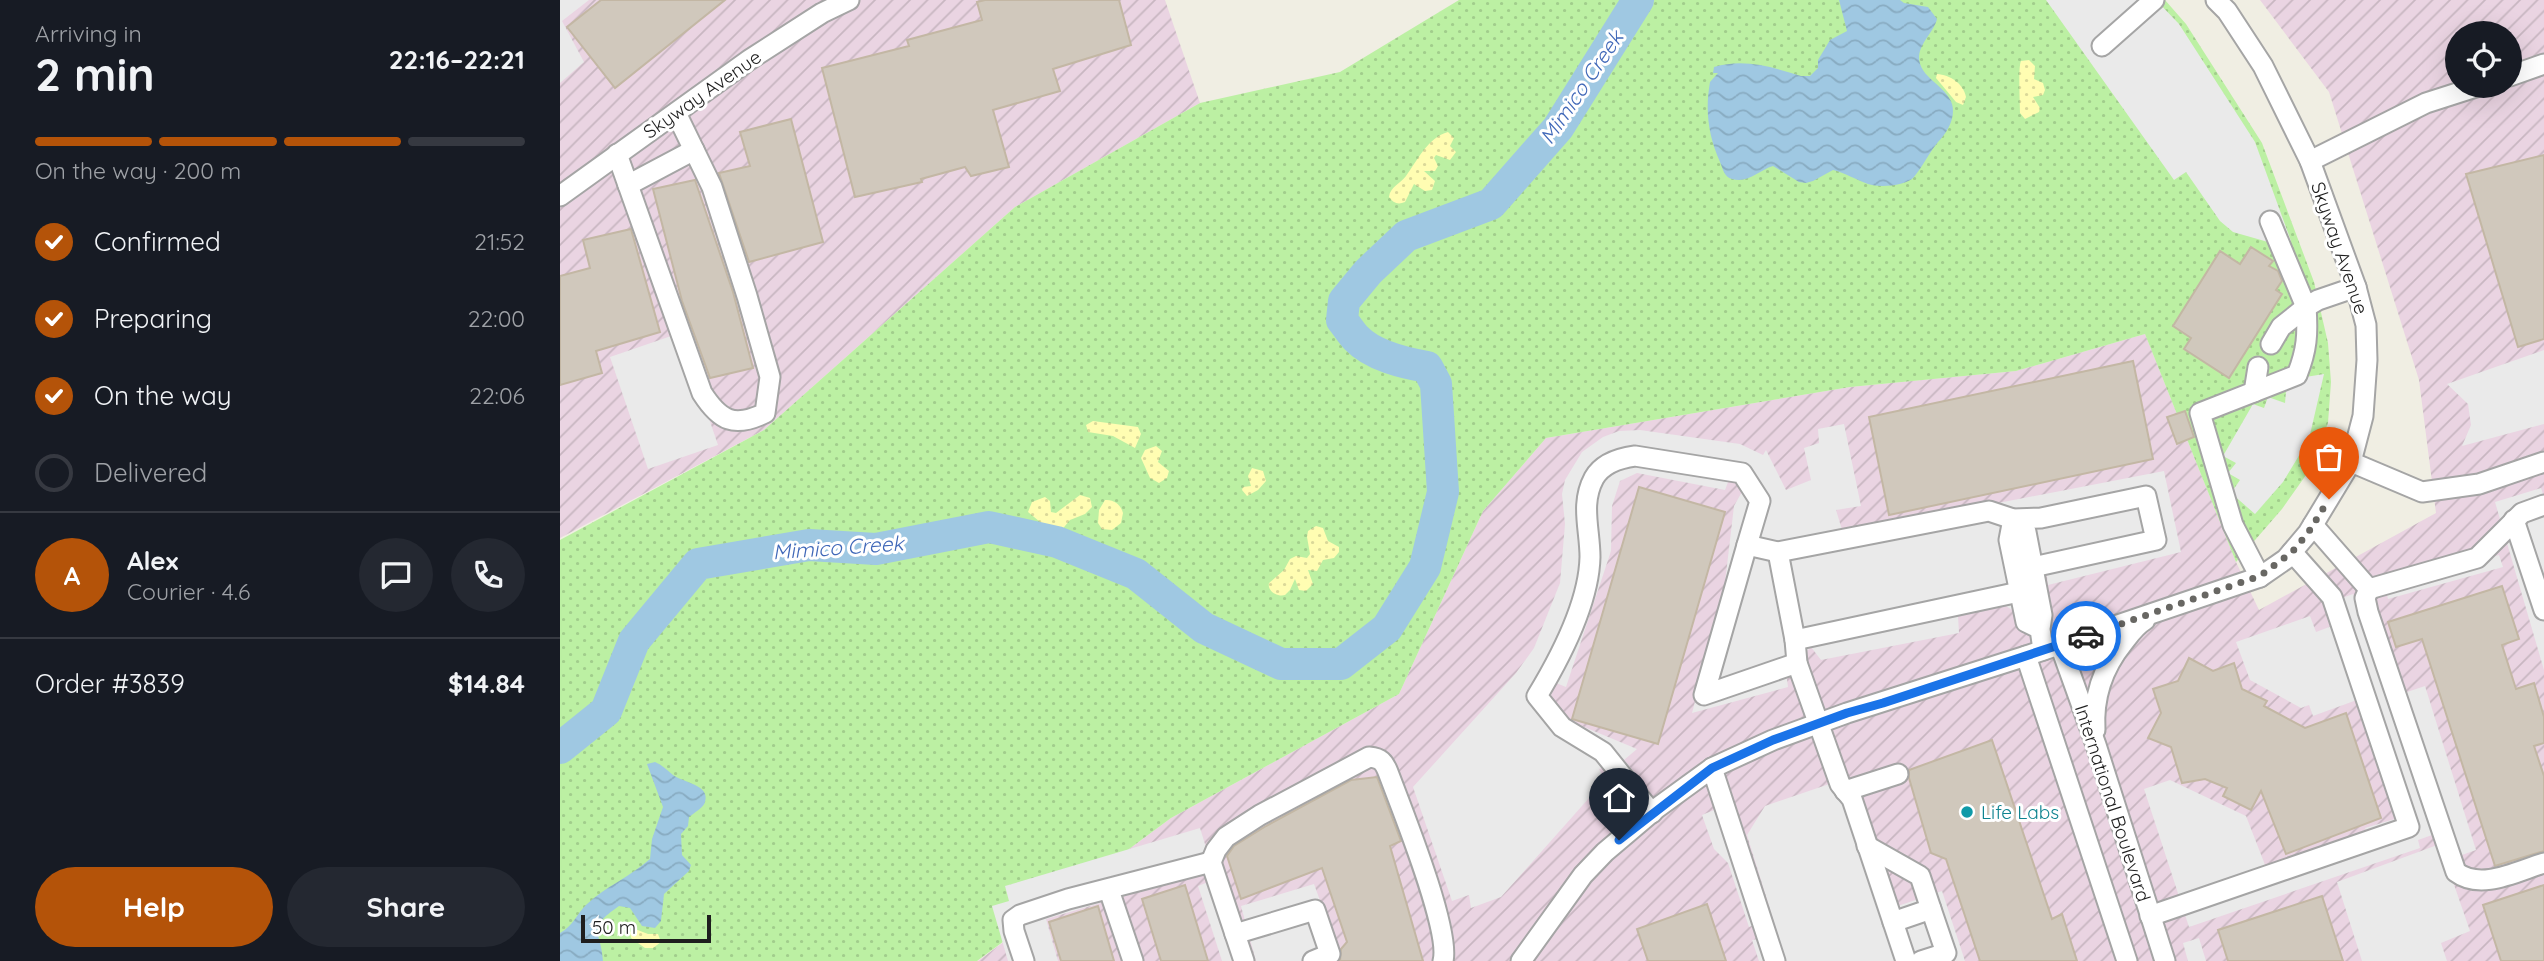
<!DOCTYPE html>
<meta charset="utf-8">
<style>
:root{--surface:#171b24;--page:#242831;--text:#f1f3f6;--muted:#9ea1a6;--line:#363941;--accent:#b45309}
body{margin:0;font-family:Quicksand,sans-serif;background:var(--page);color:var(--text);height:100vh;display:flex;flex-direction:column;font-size:26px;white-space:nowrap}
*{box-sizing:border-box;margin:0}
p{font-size:23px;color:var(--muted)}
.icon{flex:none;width:38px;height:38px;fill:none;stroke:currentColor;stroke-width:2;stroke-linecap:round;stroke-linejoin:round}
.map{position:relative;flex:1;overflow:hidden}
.drawer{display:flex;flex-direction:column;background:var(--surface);width:560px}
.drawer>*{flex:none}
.tools{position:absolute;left:1885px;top:21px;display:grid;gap:14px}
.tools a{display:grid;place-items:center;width:77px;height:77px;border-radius:50%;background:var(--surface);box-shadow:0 7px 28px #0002;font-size:35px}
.scale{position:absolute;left:21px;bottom:18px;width:130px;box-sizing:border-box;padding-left:7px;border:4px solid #1e1e1e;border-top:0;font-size:19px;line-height:24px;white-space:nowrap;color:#1e1e1e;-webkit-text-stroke:5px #fff;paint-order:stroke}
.pin{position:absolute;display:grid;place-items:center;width:60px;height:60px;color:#fff;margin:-72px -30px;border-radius:50% 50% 50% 0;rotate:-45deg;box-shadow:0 0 7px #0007}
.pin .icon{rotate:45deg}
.courier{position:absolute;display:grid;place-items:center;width:70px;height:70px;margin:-35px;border:5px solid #1a73e8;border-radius:50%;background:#fff;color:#222;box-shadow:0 2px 9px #0007}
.head em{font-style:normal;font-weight:700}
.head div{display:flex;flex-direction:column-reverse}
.head{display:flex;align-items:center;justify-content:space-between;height:119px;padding:0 35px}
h1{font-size:46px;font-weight:700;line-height:52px}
.bar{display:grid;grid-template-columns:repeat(4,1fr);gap:10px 7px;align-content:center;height:84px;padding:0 35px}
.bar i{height:9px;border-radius:5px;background:var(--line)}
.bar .current{background:var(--accent)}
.bar p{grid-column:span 4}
.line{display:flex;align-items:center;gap:18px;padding:0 35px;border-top:2px solid var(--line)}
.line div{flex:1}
.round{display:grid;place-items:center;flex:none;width:74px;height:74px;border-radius:37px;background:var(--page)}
ol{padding:0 35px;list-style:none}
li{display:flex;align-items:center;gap:21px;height:77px}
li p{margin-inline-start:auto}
li .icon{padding:7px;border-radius:50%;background:var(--accent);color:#fff;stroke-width:4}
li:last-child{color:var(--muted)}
li i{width:38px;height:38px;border:4px solid var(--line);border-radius:50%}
.action{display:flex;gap:14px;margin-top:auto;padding:14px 35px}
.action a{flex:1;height:80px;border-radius:42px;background:var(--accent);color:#fff;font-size:28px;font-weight:700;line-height:80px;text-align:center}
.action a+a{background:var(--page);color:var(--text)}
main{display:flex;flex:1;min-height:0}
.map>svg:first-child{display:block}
.industrial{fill:url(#industrial-furrows);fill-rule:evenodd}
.grass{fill:url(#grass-dots)}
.sand{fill:url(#sand-dots)}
.parking{fill:#eaeaea}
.water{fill:url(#water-waves)}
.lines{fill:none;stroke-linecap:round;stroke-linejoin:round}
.river{stroke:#9fc8e2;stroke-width:32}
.building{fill:#d0c8bc;stroke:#c3b7a4;stroke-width:2}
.minor-casing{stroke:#a5a5a5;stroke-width:23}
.minor{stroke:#fff;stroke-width:19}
.done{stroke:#686763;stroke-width:7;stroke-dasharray:0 12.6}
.route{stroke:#1a73e8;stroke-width:9}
.culture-dot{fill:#0f9aa8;stroke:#fff;stroke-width:2.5}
.labels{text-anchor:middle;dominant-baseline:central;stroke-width:6;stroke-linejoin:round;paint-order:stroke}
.street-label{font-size:19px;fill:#1e1e1e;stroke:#fff}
.culture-label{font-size:19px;fill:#0d838f;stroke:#fff;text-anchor:start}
.water-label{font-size:21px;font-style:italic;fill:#4068b8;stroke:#fff}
</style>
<main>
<section class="drawer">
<div class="head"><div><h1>2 min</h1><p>Arriving in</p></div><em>22:16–22:21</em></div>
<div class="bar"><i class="current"></i><i class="current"></i><i class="current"></i><i></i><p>On the way · 200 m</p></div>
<ol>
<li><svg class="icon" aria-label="check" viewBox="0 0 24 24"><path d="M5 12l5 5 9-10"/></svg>Confirmed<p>21:52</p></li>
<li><svg class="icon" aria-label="check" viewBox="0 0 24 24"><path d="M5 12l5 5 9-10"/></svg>Preparing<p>22:00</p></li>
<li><svg class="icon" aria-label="check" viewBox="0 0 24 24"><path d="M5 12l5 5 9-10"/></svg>On the way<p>22:06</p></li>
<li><i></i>Delivered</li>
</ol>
<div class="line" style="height:126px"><b class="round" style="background:var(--accent);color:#fff">A</b><div><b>Alex</b><p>Courier · 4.6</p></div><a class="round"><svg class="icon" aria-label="chat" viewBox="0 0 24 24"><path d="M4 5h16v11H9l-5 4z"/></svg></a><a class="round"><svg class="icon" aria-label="phone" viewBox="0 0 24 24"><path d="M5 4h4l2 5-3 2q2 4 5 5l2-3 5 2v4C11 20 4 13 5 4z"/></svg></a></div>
<div class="line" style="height:91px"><div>Order #3839</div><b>$14.84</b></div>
<div class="action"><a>Help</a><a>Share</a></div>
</section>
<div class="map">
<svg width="1984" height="961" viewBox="0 0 1984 961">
<defs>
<pattern id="industrial-furrows" width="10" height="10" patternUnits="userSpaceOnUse" patternTransform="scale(1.75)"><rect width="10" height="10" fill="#ead4e2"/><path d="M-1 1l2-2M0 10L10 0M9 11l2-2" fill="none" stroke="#c8b6c1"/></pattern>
<pattern id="grass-dots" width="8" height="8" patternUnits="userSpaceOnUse" patternTransform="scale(1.75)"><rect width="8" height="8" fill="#bcf0a3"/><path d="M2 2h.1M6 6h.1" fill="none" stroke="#a1cd8c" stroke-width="1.8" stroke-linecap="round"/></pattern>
<pattern id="sand-dots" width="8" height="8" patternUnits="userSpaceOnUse" patternTransform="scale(1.75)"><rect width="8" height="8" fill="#fffdb2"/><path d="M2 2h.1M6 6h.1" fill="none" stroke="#dad899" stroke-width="1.8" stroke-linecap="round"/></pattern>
<pattern id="water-waves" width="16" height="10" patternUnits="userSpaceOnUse" patternTransform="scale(1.75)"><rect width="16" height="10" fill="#9fc8e2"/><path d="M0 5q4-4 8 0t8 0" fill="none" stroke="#88abc1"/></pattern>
</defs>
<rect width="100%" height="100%" fill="#f0eee3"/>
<!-- industrial -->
<g class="industrial">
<path d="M0,0H605L640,103L455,207L204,430L0,538Z"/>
<path d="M1700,0H1984V961H418L611,818L839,694L923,511L986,438L1290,387L1456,371L1585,334L1676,562L1699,610L1876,513L1859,380L1769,92ZM1897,33H1950V86H1897Z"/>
</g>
<!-- grass -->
<path class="grass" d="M899,0H1605L1626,24L1702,143L1754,282L1768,343L1771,382L1768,423L1751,468L1722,509L1676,562L1585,334L1456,371L1290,387L986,438L923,511L839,694L611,818L417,961H0V540L204,430L455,207L640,103L780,72Z"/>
<!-- sand -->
<g class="sand">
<path d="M1469,60L1475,66L1474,79L1483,83L1485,90L1483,95L1473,97L1480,108L1479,112L1465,119L1460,113C1460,102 1458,67 1461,61Z"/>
<path d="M1377,74C1390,75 1403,83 1406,97L1403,105L1396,102L1376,78Z"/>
<path d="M888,132L894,138L890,146L896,152L890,160L876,155L874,158L878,166L875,171H864L875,181L872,190L865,191L854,184L845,202C838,205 833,203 829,197C830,187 840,184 846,176C857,161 868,137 888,132Z"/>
<path d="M533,421L578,427L581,434L575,448L553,436L528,432L526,425Z"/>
<path d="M596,446L602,451L598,462L609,471L607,478L599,483L590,478L581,458L585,450Z"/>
<path d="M692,468L703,471L706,481L698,490L687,496L682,490L683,487L691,486L688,476Z"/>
<path d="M520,495L530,498L532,507L525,514L510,520L500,532L491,531L468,512L472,502L485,497L490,501L491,512L496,513Z"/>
<path d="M545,500C554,499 561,505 563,513L561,523L552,530L542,529L538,523L539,510Z"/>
<path d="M756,526L763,528L768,541L779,547V552L774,558L763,560L757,571L748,570L753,584L746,591L739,590L735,579L730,590L725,595C717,597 707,591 709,583L724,570L730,559L736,556L747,558L750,554L747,537L748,531Z"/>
<path d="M75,929L88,934H98L101,942L93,948H85L71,938L70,932Z"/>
</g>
<!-- parking -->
<g class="parking">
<path d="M0,0H29L2,21L24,62L0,83Z"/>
<path d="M1486,0H1596L1619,24L1695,142L1731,241L1722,246L1673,232L1660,221L1626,172L1614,180Z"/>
<path d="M120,333L158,445L88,469L50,357Z"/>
<path d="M1984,350V424L1902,446L1911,425L1908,404L1887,384Z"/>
<path d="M1764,374L1749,439L1723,482L1695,514L1671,493L1680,480L1668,473L1676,463L1663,456L1693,404L1704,408L1708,397L1725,403L1727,380Z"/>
<path d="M1284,424L1301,506L1276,510L1283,533L1604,471L1621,552L1488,585L1486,569H1479L1473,614L1456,625L1455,612L1446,606L1398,616L1399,633L1261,660L1251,647L1226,672L1228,687L1132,713L1164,591L1174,506L1187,483L1170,477L1165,490L1077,473L1060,481L1052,506L1051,551L1006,687L996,683L991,695L1005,719L1077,749L1064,760L1076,774L1061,786L1046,767L1039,769L1045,780L941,897L911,908L909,895L892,901L853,787L956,673L974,648L1000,583L1005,524L1002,494L1005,480L1022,452L1043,437L1059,431L1080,430L1180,444L1203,455L1206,450L1226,490L1251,480L1244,448L1259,443L1258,429Z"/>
<path d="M1981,488L1984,497V670L1935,502Z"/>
<path d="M1939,555L1943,567L1828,599L1825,587Z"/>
<path d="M1793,594L1875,834L1858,840L1860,848L1629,927L1584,789L1610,780L1686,816L1707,870L1807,833L1805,828L1838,818L1797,700L1753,716L1749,705L1741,708L1690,680L1676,642L1750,616L1756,632L1772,626L1765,604Z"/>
<path d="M1865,686L1916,850L1899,856L1847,692Z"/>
<path d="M1284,779L1329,909L1382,891L1405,961H1226L1187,835L1205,806Z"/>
<path d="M1171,803L1221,961H1199L1192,940L1198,939L1194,925L1189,927L1168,863L1154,849L1142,815Z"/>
<path d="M640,828L653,870L486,919L498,961H448L432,906L449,901L445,886Z"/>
<path d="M1880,844L1910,931L1881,943L1887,961H1802L1777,882Z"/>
<path d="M651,881L677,961H662L638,886Z"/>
<path d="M754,884L775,942L761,961H696L681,906Z"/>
<path d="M1639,938L1646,961H1628L1623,943Z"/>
</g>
<!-- water -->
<g class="water">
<path d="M1279,0H1340L1344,3L1368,7L1377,19C1374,32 1360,42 1359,57C1359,78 1386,85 1392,104C1396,118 1387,133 1378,142C1369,153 1363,166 1354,177C1346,186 1319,188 1308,184C1296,180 1286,173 1273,170L1253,181L1246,183L1239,182L1213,166C1199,170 1188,184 1172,179C1164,177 1163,169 1160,162C1148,135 1145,110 1150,82L1158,73H1153L1154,67C1184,58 1212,67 1241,76H1250L1258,68V60L1270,40L1287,31Z"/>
<path d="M95,762C102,765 107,770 113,775C122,782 151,785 145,802C144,807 134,813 129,817L128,826L121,834L122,855L131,865L129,871L104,894L101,921L95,928L82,926L70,908L59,906C25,930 41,928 43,961H0V933C13,926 16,915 26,905C46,886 70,877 90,859L92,839L103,807L87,764Z"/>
</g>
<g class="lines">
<!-- river -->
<path class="river" d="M0,748L46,711L74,641L138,564L249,545L316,549L429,527L497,542L576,574L644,628L721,664H781L827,628L865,567L883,492L876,384L867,367C844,363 813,356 796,338C791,333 787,326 782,320L784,301L808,272L846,236L931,204L998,128L1078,0"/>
</g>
<!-- building -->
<g class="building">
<path d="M41,0H165L55,88L7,27Z"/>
<path d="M425,0H559L571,45L493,69L500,91L433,110L449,167L411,176L405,167L361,179L362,182L295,197L262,68L349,46L347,40L422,20L417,2Z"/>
<path d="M231,119L263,242L189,262L159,173L190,166L180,132Z"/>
<path d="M1984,155V339L1958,347L1906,174Z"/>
<path d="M135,180L173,292L193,368L150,378L122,301L93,189Z"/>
<path d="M71,229L100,332L36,351L42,373L0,385V276L30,268L23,240Z"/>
<path d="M1691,247L1713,261L1709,266L1718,271L1722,281L1716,290L1722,294L1669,378L1624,349L1631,338L1613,326L1660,251L1680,264Z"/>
<path d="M1573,361L1593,459L1329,515L1309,417Z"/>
<path d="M1625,411L1634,437L1617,444L1607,417Z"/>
<path d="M1079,487L1165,512L1098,744L1012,719Z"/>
<path d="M1942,586L1959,639L1942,645L1956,689L1974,683L1984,717V743L1974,746L1984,776V851L1935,866L1862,639L1836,647L1828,622Z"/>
<path d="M1629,658L1653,671L1674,663L1682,689L1707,701L1704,706L1745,728L1786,713L1821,818L1726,854L1701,791L1691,810L1663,796L1667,788L1645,779L1622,783L1611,747L1588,738L1601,713L1593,689L1618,681Z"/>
<path d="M1432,740L1492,919L1502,914L1517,961H1420L1386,859L1371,853L1349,778V770Z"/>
<path d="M817,777L841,841L830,846L863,961H780L781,949L787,942L762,868L681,899L667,856L674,846L706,826L791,780Z"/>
<path d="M625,885L648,961H601L582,899Z"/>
<path d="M1984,885V961H1941L1923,905Z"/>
<path d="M1762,896L1783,961H1668L1658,930Z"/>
<path d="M1147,904L1166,961H1088L1077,929Z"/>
<path d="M538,906L554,961H501L489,922Z"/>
</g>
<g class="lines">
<!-- minor casing -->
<g class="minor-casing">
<g id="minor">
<path d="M1542,46L1594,0"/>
<path d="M1950,76L1984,64"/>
<path d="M57,154L142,393C160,421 174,428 205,413L210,377L187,296L152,187L116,113"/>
<path d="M1750,161L1866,103L1919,86"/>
<path d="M68,185L134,150"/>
<path d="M0,196L189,60L262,13L289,0"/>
<path d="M1710,221L1746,307L1758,300L1796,287"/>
<path d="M1694,392L1698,367"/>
<path d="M1791,462L1862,492L1919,484L1984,462"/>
<path d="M1954,520L1984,610"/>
<path d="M1753,525L1809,589"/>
<path d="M1187,545L1144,695L1237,663"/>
<path d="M1218,552L1235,640"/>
<path d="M1700,577L1673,525L1640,413L1737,375C1747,350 1748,334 1746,307L1721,327L1711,344"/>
<path d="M1809,589L1805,598L1808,612L1896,872C1921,891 1957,871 1984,863"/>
<path d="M1809,589L1917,558L1962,513L1984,505"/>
<path d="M1480,629L1466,622L1449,540L1453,519L1466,532L1482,615L1480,629L1483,650"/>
<path d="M1500,645L1536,745L1605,961"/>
<path d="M1466,656L1567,961"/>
<path d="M1535,730C1533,697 1542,669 1563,643C1570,634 1575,626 1585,620"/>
<path d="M1152,768L1215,961"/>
<path d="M1285,791L1338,774"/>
<path d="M1092,813L1043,752L1002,727L977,696C1000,658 1029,602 1030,557C1030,529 1020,504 1034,478C1042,464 1060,458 1075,456L1182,473L1200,501L1187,545L1218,552L1429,511L1453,519L1481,518L1586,496L1596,540L1473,567"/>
<path d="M1307,846L1360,876L1371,909L1333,922"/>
<path d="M651,862L656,850L666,837L700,815L809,757C821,758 824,762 828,772C841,807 891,930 883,961"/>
<path d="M549,890L573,961"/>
<path d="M1590,916L1849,827L1772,597L1732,552"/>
<path d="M675,934L755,910L770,954L753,961"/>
<path d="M464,961L454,931L453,920L460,915L508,899L651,862L684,961"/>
<path d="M961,961L1023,875L1045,852L1097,808L1152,768L1213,740L1287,713L1466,656L1700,577L1726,559L1748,533L1791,462L1803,416L1807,360L1806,325L1796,287L1750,161L1703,66L1667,11L1656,0"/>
<path d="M1346,961L1292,799L1280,784L1237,663L1235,640L1459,592"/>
<path d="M1361,961L1386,953L1371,909"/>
</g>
</g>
<!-- minor -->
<use href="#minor" class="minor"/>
</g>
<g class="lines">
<!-- done -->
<path class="done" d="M1526,636L1700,576L1732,552L1748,533L1769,499"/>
<!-- route -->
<path class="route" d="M1059,840L1152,768L1213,740L1287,713L1323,703L1526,636"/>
</g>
<!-- markers -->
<circle class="culture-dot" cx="1407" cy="812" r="7"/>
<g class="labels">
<!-- street labels -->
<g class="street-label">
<text transform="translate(142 94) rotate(-35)">Skyway Avenue</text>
<text transform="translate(1780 248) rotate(71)">Skyway Avenue</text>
<text transform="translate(1553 803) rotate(72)">International Boulevard</text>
</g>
<!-- culture labels -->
<g class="culture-label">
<text x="1421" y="812">Life Labs</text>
</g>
<!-- water labels -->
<g class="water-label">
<text transform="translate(1021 87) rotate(-56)">Mimico Creek</text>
<text transform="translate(278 547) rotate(-4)">Mimico Creek</text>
</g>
</g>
</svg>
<div class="tools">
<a><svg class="icon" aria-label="locate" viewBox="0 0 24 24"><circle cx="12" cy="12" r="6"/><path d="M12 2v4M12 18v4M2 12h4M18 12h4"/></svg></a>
</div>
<div class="scale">50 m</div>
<div class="pin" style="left:1769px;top:499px;background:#ea580c"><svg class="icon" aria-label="bag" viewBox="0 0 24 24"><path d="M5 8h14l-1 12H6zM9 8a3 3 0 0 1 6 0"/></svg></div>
<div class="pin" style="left:1059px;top:840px;background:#1f2937"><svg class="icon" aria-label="home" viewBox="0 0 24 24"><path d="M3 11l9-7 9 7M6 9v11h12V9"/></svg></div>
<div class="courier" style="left:1526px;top:636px"><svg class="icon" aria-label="car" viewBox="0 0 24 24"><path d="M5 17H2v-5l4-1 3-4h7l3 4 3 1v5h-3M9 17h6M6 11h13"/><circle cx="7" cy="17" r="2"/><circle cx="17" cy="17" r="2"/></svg></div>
</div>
</main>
